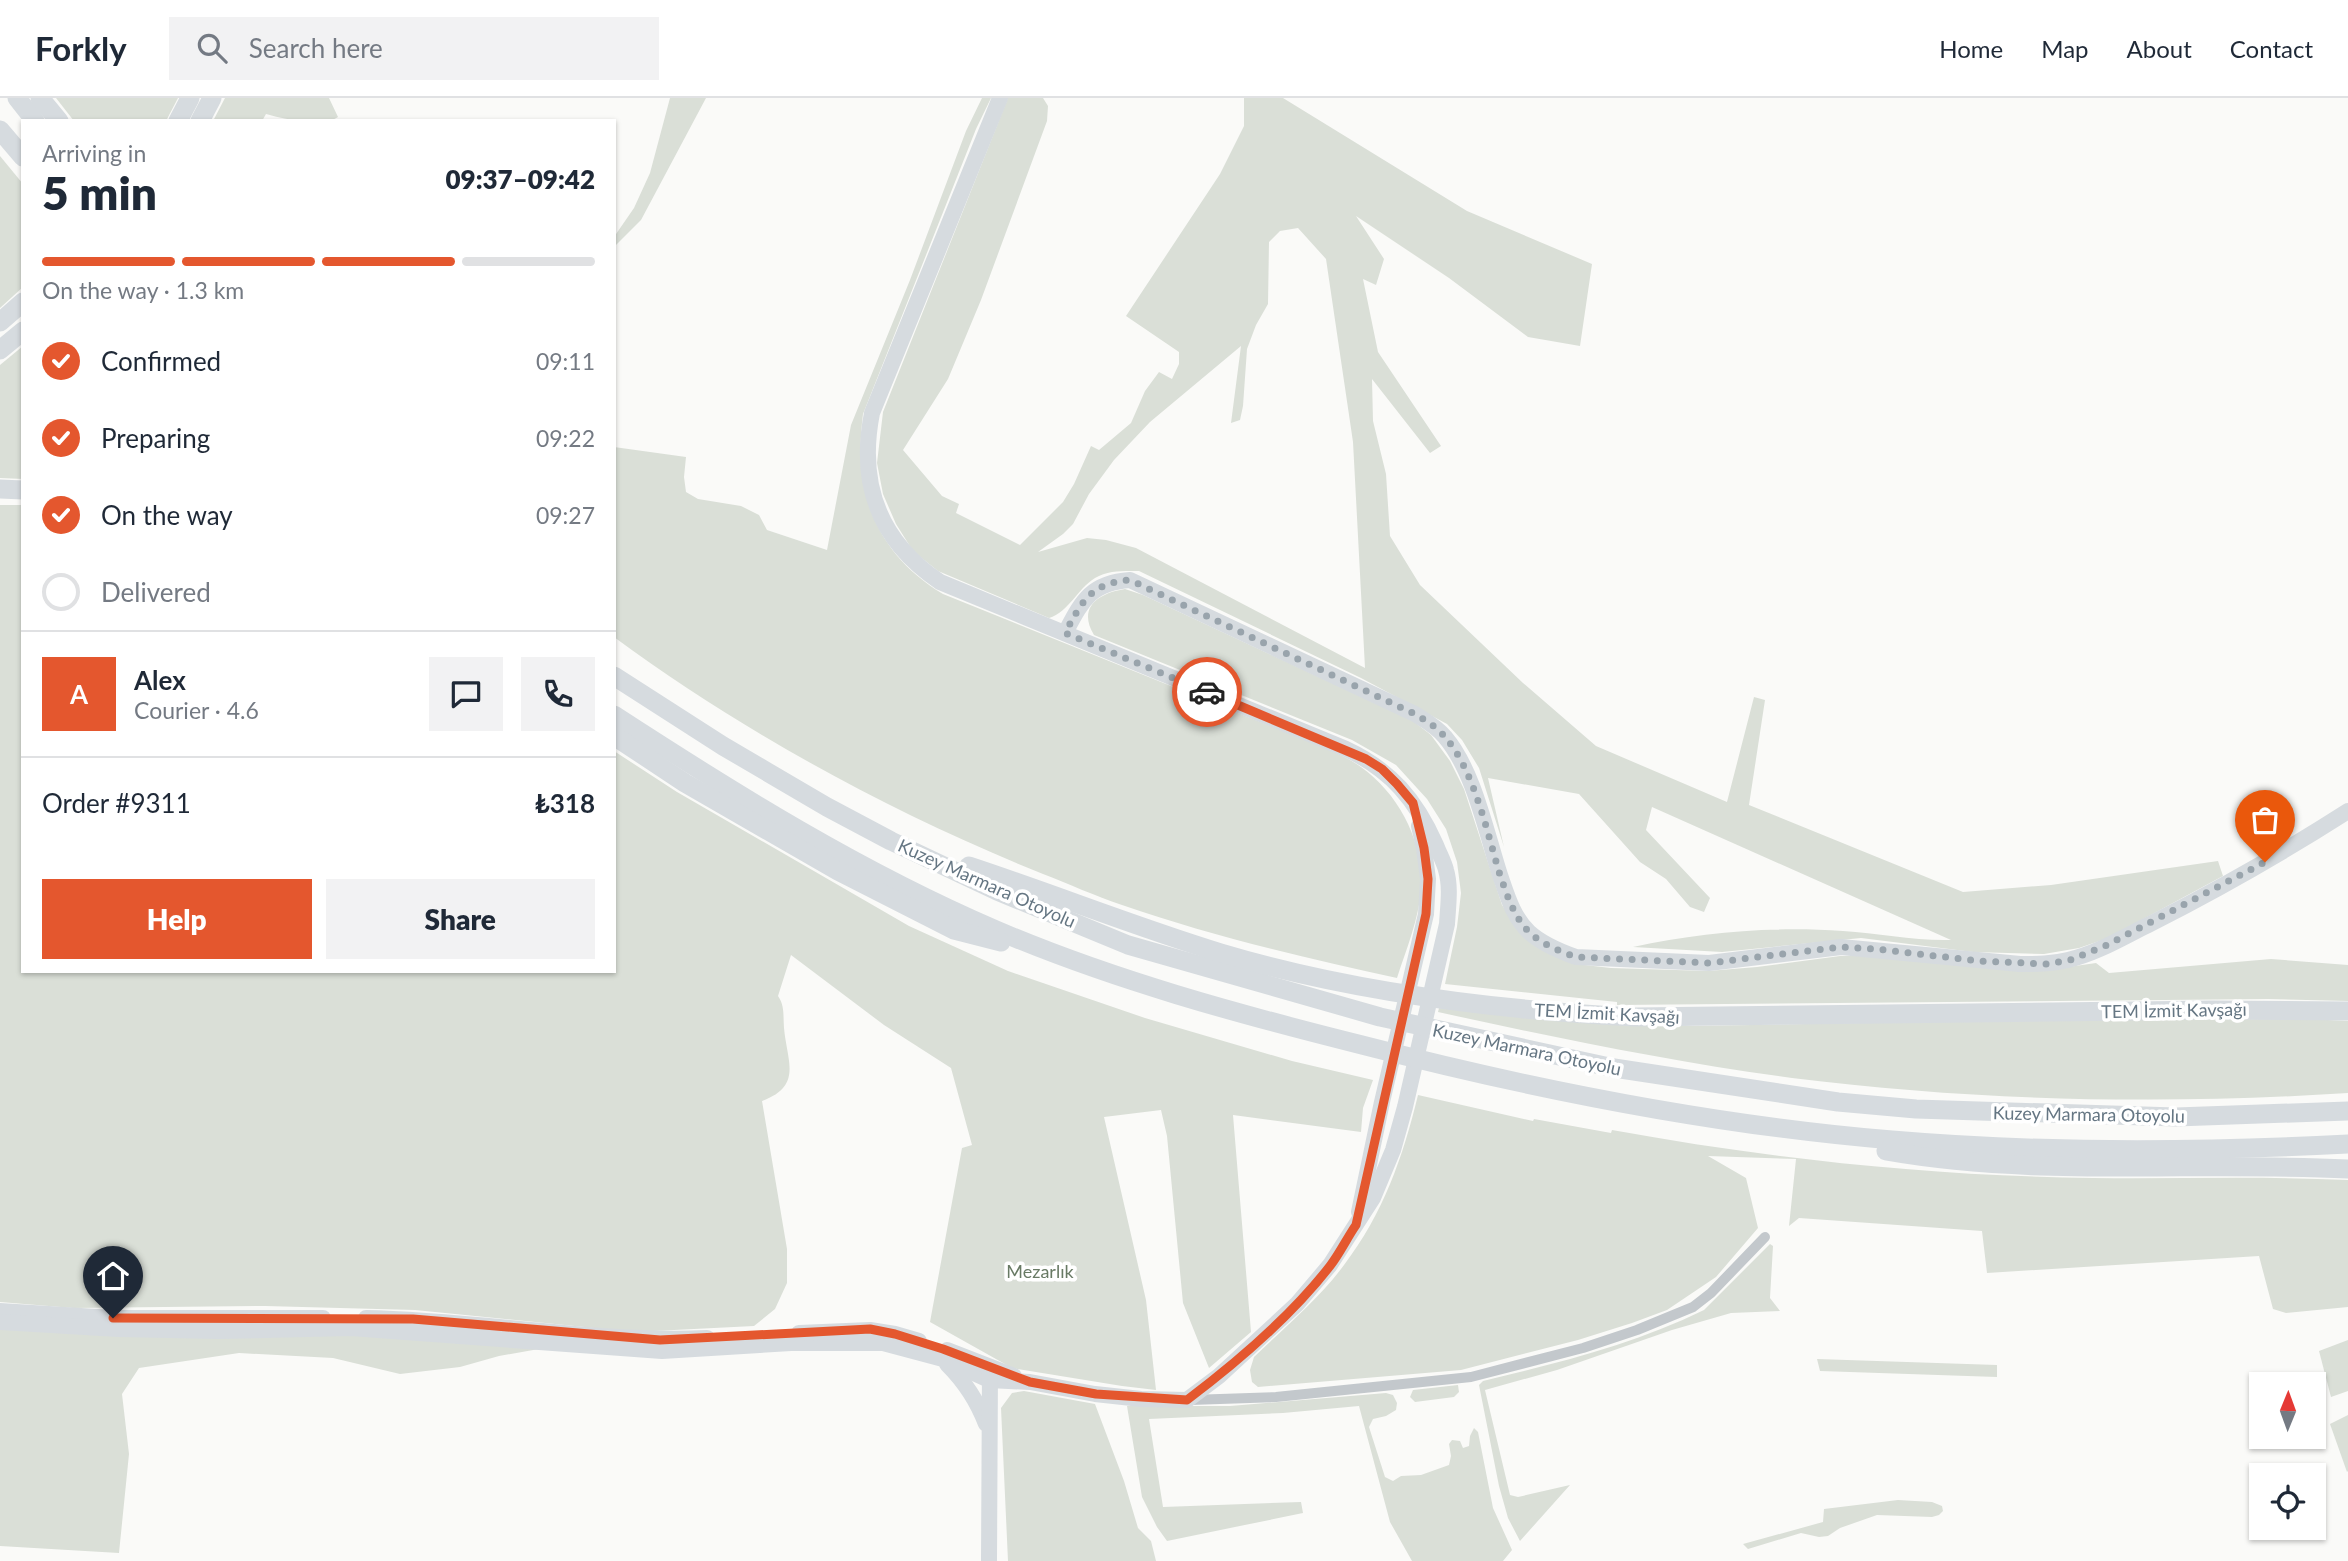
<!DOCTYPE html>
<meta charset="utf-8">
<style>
:root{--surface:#fff;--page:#f2f2f3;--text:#1f2937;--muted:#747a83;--line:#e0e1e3;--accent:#e4572e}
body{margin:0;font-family:Lato,sans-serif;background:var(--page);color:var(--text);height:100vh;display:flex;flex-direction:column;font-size:26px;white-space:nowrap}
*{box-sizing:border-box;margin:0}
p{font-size:23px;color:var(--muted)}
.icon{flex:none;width:38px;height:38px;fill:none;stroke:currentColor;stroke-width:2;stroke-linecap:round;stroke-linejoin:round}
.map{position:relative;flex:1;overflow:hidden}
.details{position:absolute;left:21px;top:21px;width:595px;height:854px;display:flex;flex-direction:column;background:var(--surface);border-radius:0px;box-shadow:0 2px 5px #0004}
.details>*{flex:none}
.needle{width:46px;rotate:1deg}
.tools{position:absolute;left:2249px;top:1274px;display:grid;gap:14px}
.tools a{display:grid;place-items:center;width:77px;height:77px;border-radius:0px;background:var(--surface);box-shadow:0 2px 5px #0004;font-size:35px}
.pin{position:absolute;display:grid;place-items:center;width:60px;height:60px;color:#fff;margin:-72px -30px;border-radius:50% 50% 50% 0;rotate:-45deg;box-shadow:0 0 7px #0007}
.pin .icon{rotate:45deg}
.courier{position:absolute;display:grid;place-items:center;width:70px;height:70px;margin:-35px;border:5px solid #e4572e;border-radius:50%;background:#fff;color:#222;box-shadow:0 2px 9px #0007}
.head em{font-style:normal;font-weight:800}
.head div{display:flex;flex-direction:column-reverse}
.head{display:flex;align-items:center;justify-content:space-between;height:119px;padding:0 21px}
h1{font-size:46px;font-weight:800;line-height:52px}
.bar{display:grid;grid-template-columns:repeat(4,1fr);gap:10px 7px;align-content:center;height:84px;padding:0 21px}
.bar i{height:9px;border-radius:5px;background:var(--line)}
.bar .current{background:var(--accent)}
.bar p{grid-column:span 4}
.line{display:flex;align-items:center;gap:18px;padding:0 21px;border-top:2px solid var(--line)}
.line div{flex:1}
.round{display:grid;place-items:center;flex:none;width:74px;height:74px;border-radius:0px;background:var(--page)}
ol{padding:0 21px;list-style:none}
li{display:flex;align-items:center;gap:21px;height:77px}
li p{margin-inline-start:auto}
li .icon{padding:7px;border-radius:50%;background:var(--accent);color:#fff;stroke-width:4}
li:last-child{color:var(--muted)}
li i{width:38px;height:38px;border:4px solid var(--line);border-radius:50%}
.action{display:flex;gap:14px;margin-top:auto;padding:14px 21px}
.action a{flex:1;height:80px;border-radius:0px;background:var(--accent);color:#fff;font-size:28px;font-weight:800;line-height:80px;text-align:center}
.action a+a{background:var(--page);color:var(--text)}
header{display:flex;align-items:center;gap:42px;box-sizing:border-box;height:98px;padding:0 35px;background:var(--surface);border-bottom:2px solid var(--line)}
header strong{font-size:33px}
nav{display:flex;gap:38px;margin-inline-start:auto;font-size:24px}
.search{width:490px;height:63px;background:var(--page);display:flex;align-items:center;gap:18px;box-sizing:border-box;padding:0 24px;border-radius:0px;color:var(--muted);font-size:26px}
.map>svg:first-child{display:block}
.green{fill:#dadfd7;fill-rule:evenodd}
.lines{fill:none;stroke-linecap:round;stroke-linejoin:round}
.street{stroke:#c3c8cc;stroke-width:10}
.secondary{stroke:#d6dbdf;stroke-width:16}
.highway{stroke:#d6dbdf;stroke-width:19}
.done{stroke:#99a4ac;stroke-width:7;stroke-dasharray:0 12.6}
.route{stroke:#e4572e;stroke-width:9}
.labels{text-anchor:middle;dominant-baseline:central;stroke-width:7;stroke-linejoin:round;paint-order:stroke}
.street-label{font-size:18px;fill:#657683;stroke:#fff}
.park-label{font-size:18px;fill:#687a64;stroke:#fff}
</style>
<header>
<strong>Forkly</strong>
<div class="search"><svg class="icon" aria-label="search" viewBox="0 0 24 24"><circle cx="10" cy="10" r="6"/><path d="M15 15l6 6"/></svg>Search here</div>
<nav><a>Home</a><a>Map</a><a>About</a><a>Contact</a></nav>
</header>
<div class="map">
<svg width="2348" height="1463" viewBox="0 0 2348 1463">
<rect width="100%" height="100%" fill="#fafaf8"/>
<!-- green -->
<g class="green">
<path d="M56,0H178L166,23H74Z"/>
<path d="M225,0H329L338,19C322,30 284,21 266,16L262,23H213Z"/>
<path d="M670,0H706L641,122L614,149V139L634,110L650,75Z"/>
<path d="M982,0H991L976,31L863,316C853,393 875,455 943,496L1322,649C1335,655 1349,660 1361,669C1399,696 1424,744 1421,791C1419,821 1406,852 1397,880C1304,860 1212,838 1122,807C1095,798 1069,786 1043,776C892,715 746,636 614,539V349L686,359L684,379L686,394L698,401L741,408L759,417L767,432L827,452L851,327L910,182L966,33Z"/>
<path d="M1008,0H1043L1048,8L1047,23L981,202L948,281L903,352L942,398L959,406L956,415L1020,447L1063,404L1074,386L1091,348L1099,352L1131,325L1145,293L1159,274L1172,281L1179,266V254L1126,218L1220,76L1244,28V0H1283L1467,113L1592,166L1580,248L1528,239L1449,180L1356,118L1384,161L1376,187L1363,181L1378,254L1441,348L1430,355L1372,281L1373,323L1386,376L1390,438L1420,487L1523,585L1596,648L1727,704L1754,599L1765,602L1749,707L1963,794L2051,787L2218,763L2223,778L2108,840L2079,850L2044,856L1973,854L1861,840L1722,854L1633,849C1701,834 1773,828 1843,833C1878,835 1915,843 1951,842L1652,709L1646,732L1710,800L1704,814L1690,809L1666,781L1640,764L1579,696L1488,680L1504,749L1479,670L1462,642L1447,626L1361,580L1139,473C1125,473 1108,472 1095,480C1077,491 1069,514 1049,520L938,473L913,453L896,426L883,396L877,365L883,314ZM1298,130L1326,161L1353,344L1365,570L1136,450L1106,442L1087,440L1038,454L1063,436L1073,426L1089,396L1114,362L1150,324L1241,248L1231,325L1240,322L1243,308L1247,251L1256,227L1268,206L1269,144L1280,133Z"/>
<path d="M0,58L23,86V189L0,210Z"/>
<path d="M23,248V381L0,380V267Z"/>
<path d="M0,407H23V873H614V653L677,694L909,828L1008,873L1145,920L1292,963L1373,982L1363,1010L1361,1034L1233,1017L1251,1234L1209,1270L1183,1205L1167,1038L1161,1012L1104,1019L1146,1202L1156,1292L1122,1288L1012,1270L930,1224L962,1050L972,1047L951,970L884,927L791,857L778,898C785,908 783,918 784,930C787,963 803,988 762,1003L787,1151V1185L775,1211L754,1228L634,1234L415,1212L265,1208L73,1210L0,1204Z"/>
<path d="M1125,491L1143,497L1413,623L1431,637L1450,663L1464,691L1502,807L1522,836L1576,866L1611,870L1708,873L1757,869L1840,858H1868L2040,873L2096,865L2109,875L2271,861L2348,867V903L2268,901L1617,907V904L1445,886L1457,829L1461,795L1457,764L1446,731L1427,701L1396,667L1352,642L1094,537C1077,509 1099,495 1125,491Z"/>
<path d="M1439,910L1692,928L2025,922L2308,921L2348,923V995C2163,1007 1976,1003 1792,980C1673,964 1556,940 1438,914Z"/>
<path d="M1418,997L1533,1023L1534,1021L1611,1035L1612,1032C1771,1061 1932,1078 2093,1080C2178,1081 2263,1078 2348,1082V1209L2286,1215L2273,1211L2259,1158L1987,1175L1982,1133L1799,1120L1789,1128L1796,1061L1708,1058L1746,1080L1758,1130L1716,1179L1667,1212L1632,1225L1578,1242L1461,1272L1258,1289L1252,1284L1250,1272L1254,1259C1285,1229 1319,1201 1344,1167C1383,1116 1403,1059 1418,997Z"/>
<path d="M1770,1146L1773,1148L1770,1200L1780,1213L1731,1215L1672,1232L1557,1272L1485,1292L1510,1397L1518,1399L1570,1387L1520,1443L1508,1420L1499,1388L1479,1287L1483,1283C1558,1265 1635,1246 1704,1212Z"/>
<path d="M0,1225L351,1230L550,1249L499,1258L460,1269L400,1276L333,1260L239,1255L139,1270L122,1296L129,1356L119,1455L0,1448Z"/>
<path d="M2348,1242V1293L2331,1299L2319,1253Z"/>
<path d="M1817,1261L1997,1267V1279L1820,1273Z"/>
<path d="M1458,1287L1459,1294L1454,1299L1415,1304L1410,1299L1413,1292Z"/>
<path d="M1024,1293L1095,1306L1124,1383L1138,1430L1151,1443L1156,1463H1008L1001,1310L1012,1295Z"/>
<path d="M1386,1295L1393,1297L1397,1305L1396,1312L1386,1318L1373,1321L1369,1329L1385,1379L1393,1383L1401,1378L1421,1377L1449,1367L1451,1358L1449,1346L1452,1342L1460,1343L1463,1350L1469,1348L1470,1338L1474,1330L1478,1334L1493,1410L1512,1452L1503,1463H1412L1390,1424L1359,1308L1283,1315L1149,1321L1163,1409L1301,1404L1303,1415L1167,1443L1157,1429L1142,1399L1127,1308H1230Z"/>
<path d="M2348,1317V1373L2347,1374L2330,1326Z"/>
<path d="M1898,1402L1932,1404L1942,1408L1943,1413L1939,1417L1932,1419L1877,1417L1840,1430L1828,1438L1819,1439L1801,1435L1748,1451L1743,1446L1823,1424L1824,1411Z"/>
</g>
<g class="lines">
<!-- street -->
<path class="street" d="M1190,1302L1276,1299L1471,1279L1583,1250L1637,1232L1693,1209L1711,1195L1765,1139"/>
<!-- secondary -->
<g class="secondary">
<path d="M1065,535C1082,503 1090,485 1130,482L1415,616C1426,623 1437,629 1445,639C1474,673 1486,734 1500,777C1507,797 1513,819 1529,834C1542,846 1559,853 1576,859L1709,865L1841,849L2020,866C2037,866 2052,866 2068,862C2098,855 2125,838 2152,825C2219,791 2284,754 2348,713"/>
<path d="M1359,1114L1382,1004L1426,816L1428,781L1424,750L1419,728"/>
<path d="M0,1213L113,1220H323"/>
<path d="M366,1220C480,1222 593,1245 707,1240"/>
<path d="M0,1224L118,1231L219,1233L351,1230L662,1253L791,1245H883L943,1261L989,1282L1030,1284L1095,1296L1141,1301L1187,1302L1219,1278L1297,1206L1330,1167L1373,1100L1393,1052L1405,1009L1447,826C1448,808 1451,789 1446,772C1444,764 1439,755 1436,747C1416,702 1391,672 1346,651L940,484C879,443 858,386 872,315L1000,0"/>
<path d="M799,1235L870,1232L895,1236L919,1243"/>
<path d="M947,1252L1014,1278"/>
<path d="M947,1266C964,1283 977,1302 986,1326"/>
<path d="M989,1463L990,1271"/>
</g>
<!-- highway -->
<g class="highway">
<path d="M17,0L35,23"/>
<path d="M40,0L59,23"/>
<path d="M178,23L190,0"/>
<path d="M200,23L212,0"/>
<path d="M0,32L23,59"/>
<path d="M0,224L23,204"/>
<path d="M0,252L23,233"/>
<path d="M0,391L23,392"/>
<path d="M614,578L723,648L827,709L891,743L997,793L1128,847L1380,919L1614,970L1838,1004L1916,1011L2176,1019L2348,1013"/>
<path d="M614,617C737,697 861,774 996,832C1113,882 1238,916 1362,947C1536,992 1712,1027 1892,1042C2044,1055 2196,1054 2348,1046"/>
<path d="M614,638L685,685L838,773L954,832L1001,844"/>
<path d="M969,768C1054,796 1136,829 1221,855C1355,895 1496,912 1635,919L2212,912L2348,913"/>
<path d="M1886,1053C2038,1080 2194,1063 2348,1071"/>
</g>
</g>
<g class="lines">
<!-- done -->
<path class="done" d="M1207,594L1065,535C1082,504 1090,485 1130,482L1415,616C1426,623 1437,629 1445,639C1474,672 1487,734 1500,777C1507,797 1514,819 1529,834C1542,846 1559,853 1576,859L1709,865L1841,849L1876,851L1979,863L2047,866L2070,862L2107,847L2265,764"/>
<!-- route -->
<path class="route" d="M113,1220L413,1221L660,1242L870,1231L895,1236L943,1251L1030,1284L1096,1296L1187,1302C1236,1265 1292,1217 1330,1168C1340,1155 1347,1140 1356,1127L1426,816L1428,781L1424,750L1413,705L1397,686L1382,671L1366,661L1207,594"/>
</g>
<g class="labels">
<!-- street labels -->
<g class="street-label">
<text transform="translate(987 785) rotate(24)">Kuzey Marmara Otoyolu</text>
<text transform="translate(2174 912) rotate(-1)">TEM İzmit Kavşağı</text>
<text transform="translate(1607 915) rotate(3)">TEM İzmit Kavşağı</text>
<text transform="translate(1527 951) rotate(12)">Kuzey Marmara Otoyolu</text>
<text transform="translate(2089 1016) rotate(1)">Kuzey Marmara Otoyolu</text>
</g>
<!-- park labels -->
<g class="park-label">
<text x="1040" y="1173">Mezarlık</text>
</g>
</g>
</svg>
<div class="tools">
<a><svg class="needle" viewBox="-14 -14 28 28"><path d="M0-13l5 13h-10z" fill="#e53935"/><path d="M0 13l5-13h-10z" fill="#747a83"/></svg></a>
<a><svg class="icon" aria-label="locate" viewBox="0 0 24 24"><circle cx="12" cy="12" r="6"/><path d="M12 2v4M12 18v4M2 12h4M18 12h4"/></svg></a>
</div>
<div class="pin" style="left:2265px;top:764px;background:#ea580c"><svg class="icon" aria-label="bag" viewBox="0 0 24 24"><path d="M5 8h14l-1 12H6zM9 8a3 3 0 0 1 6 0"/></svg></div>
<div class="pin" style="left:113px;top:1220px;background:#1f2937"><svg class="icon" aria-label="home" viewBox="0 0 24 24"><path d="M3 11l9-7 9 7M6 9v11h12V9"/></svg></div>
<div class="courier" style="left:1207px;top:594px"><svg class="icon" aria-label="car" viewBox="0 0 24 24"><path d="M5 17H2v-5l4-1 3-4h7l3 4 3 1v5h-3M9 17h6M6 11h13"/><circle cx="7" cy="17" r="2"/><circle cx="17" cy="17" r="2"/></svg></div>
<section class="details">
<div class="head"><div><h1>5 min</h1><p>Arriving in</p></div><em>09:37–09:42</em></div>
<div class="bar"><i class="current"></i><i class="current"></i><i class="current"></i><i></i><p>On the way · 1.3 km</p></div>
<ol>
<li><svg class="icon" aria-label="check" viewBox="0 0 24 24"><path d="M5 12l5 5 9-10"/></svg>Confirmed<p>09:11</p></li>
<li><svg class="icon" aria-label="check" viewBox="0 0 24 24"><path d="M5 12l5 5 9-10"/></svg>Preparing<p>09:22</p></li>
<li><svg class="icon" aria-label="check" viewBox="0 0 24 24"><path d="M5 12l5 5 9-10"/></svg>On the way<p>09:27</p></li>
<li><i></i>Delivered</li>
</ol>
<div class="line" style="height:126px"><b class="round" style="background:var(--accent);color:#fff">A</b><div><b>Alex</b><p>Courier · 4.6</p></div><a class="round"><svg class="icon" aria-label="chat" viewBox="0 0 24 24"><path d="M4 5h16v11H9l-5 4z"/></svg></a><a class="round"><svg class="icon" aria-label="phone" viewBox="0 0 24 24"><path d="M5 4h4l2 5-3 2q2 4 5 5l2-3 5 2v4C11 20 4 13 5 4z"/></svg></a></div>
<div class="line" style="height:91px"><div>Order #9311</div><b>₺318</b></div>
<div class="action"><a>Help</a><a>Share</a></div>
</section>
</div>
